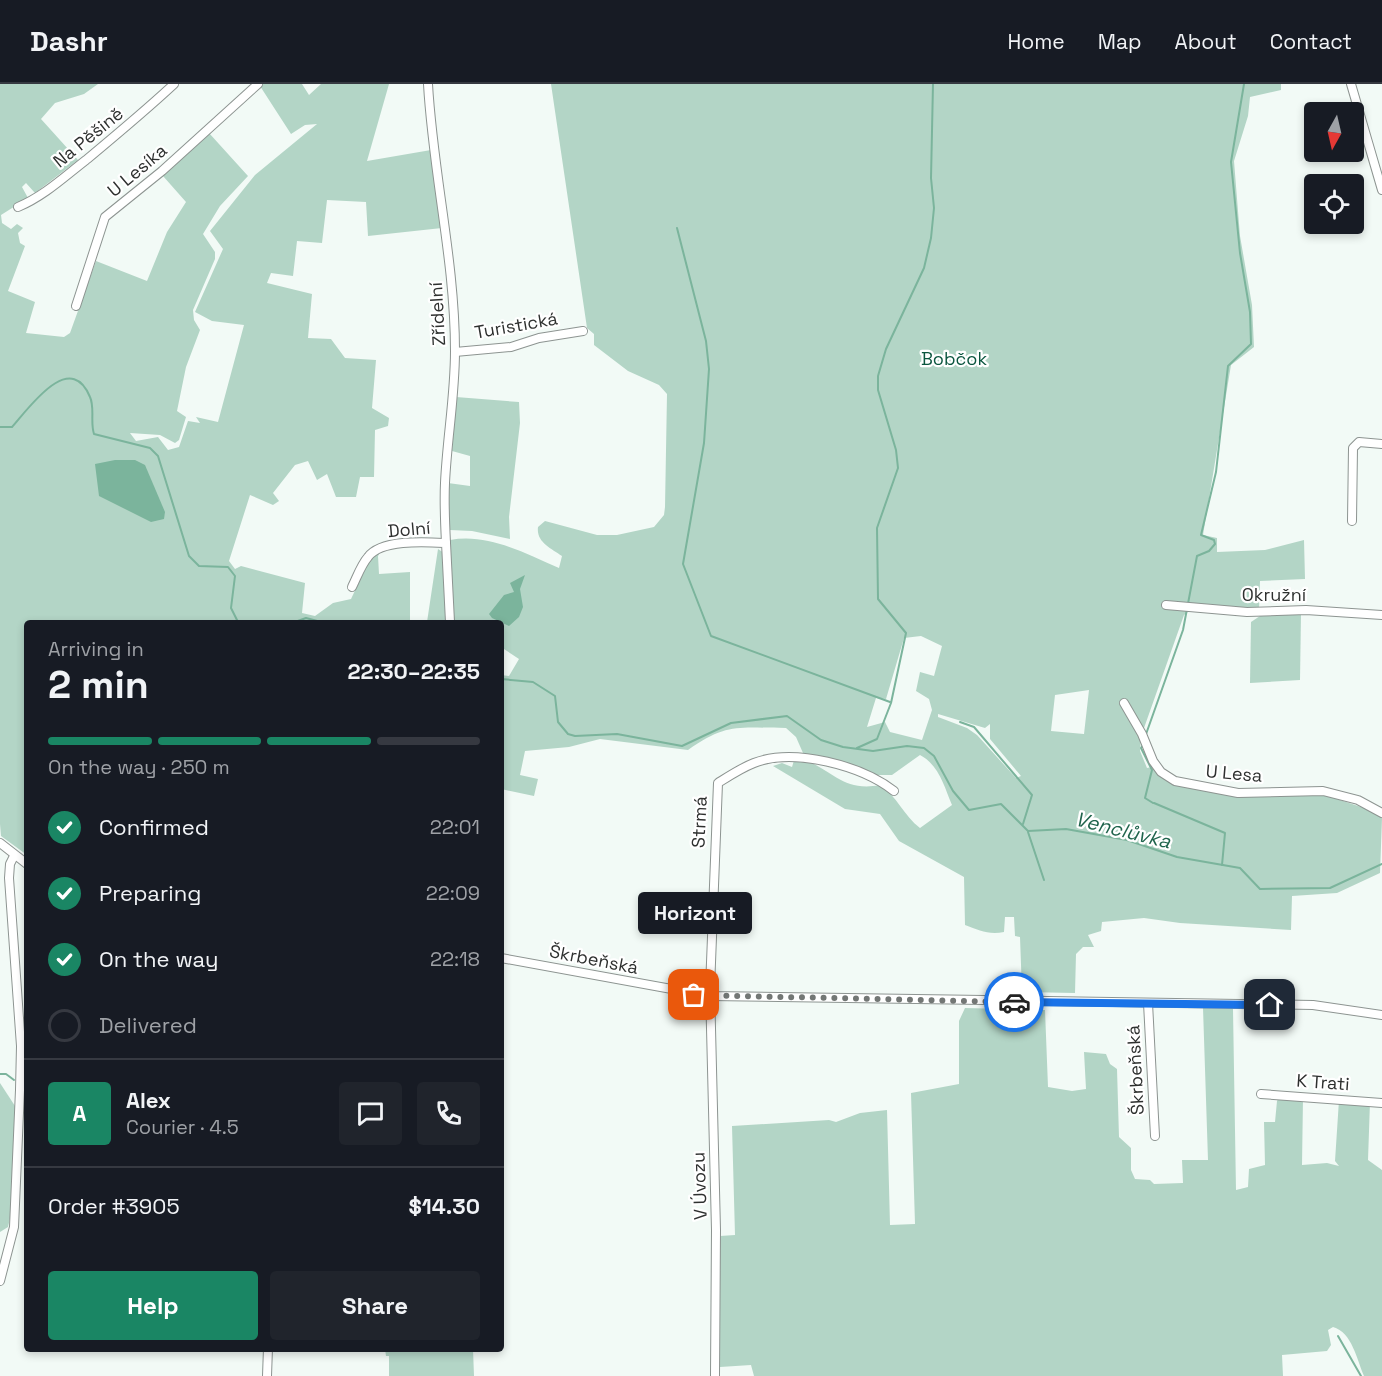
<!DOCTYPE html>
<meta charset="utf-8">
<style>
:root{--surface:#171b24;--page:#20242c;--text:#f1f3f6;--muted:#9ea1a6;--line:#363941;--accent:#1a8664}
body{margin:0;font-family:"Space Grotesk",sans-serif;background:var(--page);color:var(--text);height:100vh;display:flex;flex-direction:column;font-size:22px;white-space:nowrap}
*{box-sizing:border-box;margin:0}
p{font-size:20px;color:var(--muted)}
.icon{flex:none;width:33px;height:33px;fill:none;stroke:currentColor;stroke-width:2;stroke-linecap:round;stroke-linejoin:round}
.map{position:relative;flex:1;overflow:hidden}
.sheet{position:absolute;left:24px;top:536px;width:480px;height:732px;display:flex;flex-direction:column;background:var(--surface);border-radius:6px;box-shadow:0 3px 9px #0003}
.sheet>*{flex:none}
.needle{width:39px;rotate:188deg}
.controls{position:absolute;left:1304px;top:18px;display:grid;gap:12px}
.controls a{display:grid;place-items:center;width:60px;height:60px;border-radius:6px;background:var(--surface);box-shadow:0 3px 9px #0003;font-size:30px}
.pin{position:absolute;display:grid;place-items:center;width:51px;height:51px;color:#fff;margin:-26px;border-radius:12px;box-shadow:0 3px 9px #0006}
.courier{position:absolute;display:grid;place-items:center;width:60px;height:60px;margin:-30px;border:4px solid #1a73e8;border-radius:50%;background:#fff;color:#222;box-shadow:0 2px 8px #0007}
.bubble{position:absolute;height:42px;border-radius:6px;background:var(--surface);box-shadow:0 3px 9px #0003;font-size:20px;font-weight:700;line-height:42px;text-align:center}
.overview em{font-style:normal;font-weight:700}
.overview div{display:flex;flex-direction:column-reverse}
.overview{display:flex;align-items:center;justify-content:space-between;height:102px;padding:0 24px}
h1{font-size:39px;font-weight:700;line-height:45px}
.bar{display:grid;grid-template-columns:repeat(4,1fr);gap:9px 6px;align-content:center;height:72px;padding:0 24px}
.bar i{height:8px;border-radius:4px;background:var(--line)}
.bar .current{background:var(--accent)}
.bar p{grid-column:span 4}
.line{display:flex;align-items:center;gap:15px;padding:0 24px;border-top:2px solid var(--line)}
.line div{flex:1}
.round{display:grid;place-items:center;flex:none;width:63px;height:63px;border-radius:6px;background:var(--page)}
ol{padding:0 24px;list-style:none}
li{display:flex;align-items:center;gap:18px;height:66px}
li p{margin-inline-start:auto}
li .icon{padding:6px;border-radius:50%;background:var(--accent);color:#fff;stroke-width:4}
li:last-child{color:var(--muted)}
li i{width:33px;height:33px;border:3px solid var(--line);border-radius:50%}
.button{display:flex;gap:12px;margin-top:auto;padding:12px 24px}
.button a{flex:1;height:69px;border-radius:6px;background:var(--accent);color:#fff;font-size:24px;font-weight:700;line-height:69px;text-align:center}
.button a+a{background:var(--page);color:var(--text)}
header{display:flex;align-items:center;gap:36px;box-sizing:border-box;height:84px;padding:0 30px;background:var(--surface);border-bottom:2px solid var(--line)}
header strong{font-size:28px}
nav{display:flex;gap:33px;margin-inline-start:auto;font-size:21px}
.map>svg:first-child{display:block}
.green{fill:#b3d5c6;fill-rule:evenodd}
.water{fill:#7bb49c}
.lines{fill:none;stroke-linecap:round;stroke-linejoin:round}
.stream{stroke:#7bb49c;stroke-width:2}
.street-casing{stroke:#8d9491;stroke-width:10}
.street{stroke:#fff;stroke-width:8}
.done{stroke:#737775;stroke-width:6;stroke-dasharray:0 10.8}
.route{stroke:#1a73e8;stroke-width:8}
.labels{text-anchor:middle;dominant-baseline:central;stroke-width:4.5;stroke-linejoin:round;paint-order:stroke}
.street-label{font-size:18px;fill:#2e302f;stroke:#fff}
.park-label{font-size:18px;fill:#0b563f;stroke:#fff}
.water-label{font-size:20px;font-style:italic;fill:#1f644c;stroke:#fff}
</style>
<header>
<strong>Dashr</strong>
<nav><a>Home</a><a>Map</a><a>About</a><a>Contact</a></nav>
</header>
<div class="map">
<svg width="1382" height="1292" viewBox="0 0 1382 1292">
<rect width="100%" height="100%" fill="#f2faf6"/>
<!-- green -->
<g class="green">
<path d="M0,0H98L84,10L55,19L41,35L78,76L35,109L26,99L22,103L28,114L1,131L2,139L11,145L17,140L23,144L18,149L20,159L25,162L8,207L35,218L26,249L64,253L70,249L96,177L147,197L167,148L186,118L163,92L209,49L248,92L220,122L203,150L215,168V175L193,226L194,236L200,246L186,283L177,327L186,333L179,356L175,359L160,351L130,349L136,357L158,353L168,366L179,363L188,337L200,339L196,333L218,338L244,241L212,237L195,228L223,165L210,147L255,91L317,40L305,41L291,50L260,2L261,0H302L309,11L321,0H389L367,77L431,66L442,144L368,152L366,118L327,116L322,159L297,157L293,192L271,189L267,199L312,210L308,254L331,255L345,274L376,276L372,324L389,334L388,342L375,346L374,393H360L356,413H336L327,390L317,396L308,377L295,381L273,409L279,417L273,421L250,411L229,477L235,485L241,482L305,499L302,529L315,532L333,519L351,515L370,475L381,467L378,472L379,490L410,488V538H27V771L1,752L0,740Z"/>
<path d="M551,0H1281V6L1250,13L1248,32L1234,77L1240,152L1252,221L1254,263L1231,281L1203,451L1217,454V468L1265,466L1304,456L1305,495L1260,497L1259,526L1197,521L1184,531L1144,644L1120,620L1141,655L1140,667L1147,684L1152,683L1165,695L1184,703L1325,711L1376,728L1382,734L1380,789L1337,809L1292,812L1291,846L1180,839L1144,834L1102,838L1101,847L1088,851L1094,863H1083L1076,870L1075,909L1022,908L1020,853L1015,852L1014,833H1005L1004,848C988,851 979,846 965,841L964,793L899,757L880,730L845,725L773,682L782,679L792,683L795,673C830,681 840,709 880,701C897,712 904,732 920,744L952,721C944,702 939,681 920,671L892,691H873L803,669L796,653L786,644C740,644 727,638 688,666L600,655L569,663L525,667L520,691L538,695L534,712L501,705V591L509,592L519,575L501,563V538H427L438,465L447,471L450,456C488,449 524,469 559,484L562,472C551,464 536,458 538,443L545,437L597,451H617L654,443L664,431L665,423L667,310L659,301L628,287L594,261V250L587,244ZM921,552L942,562L934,592L920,588L916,607L929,615L932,626L922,656L890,648L885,638L867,643L876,614L886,615L904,554ZM1089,606L1084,650L1051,647L1055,611ZM938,630L985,644L990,640V655L1021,692L1016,694L977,651L967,644L938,633Z"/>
<path d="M456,313L519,318L520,339L509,433L510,455L472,447L450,446L447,441L448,399L470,402V372L452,367Z"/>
<path d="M1301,529L1300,596L1250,599L1251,538L1263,530Z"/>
<path d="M965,924L1045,926L1048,1003L1072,1007L1086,1005L1084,968L1106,970L1110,980L1117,985L1119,1053L1131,1064V1086L1135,1095L1150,1096L1154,1100L1183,1099L1182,1076H1208L1203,924L1233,925L1236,1106L1248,1103L1249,1085L1265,1081L1264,1038H1275L1277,1017L1280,1012L1303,1014L1302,1081L1327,1079L1339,1082L1335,1077L1339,1016L1370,1018L1368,1076L1382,1086V1292H1364C1357,1276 1352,1248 1333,1243L1328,1246L1331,1261L1327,1267L1282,1271L1283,1292H754L751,1281L720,1283V1152L735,1151L732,1042L829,1036L836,1038L860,1029L887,1026L890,1141L915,1140L911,1009L959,1000V937Z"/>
<path d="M0,999L15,1022L11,1130L8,1143L0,1148Z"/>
<path d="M385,1265H473L474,1292H389V1272H386Z"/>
</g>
<!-- water -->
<g class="water">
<path d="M115,376H135L145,381L165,428L164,435L151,438L99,412L95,380Z"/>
<path d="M525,491L520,505L523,523L519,533L509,542L492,534L489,530L504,511L514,508L510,499Z"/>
</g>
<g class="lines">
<!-- stream -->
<g class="stream">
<path d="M677,144L706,257L709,285L704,359L683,480L711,552L890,618"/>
<path d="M0,343H12C29,324 70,265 90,313C95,324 90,338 94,350L150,364L158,372L189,472L199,482L228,483L235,492L231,524L238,538"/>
<path d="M295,538L306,534L321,538"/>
<path d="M501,595L533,598L555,612L558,638L568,650L575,652L617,650L682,662L731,639L787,632L821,656L843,663L873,667L907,662L924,664L934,672L953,707L969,726L1001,720L1028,747L1066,745L1127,756L1177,773L1240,784L1260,805L1330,804L1382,780"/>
<path d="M960,638L974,643L1032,711L1023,740"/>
<path d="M1145,653L1183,546L1197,472L1209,467L1215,460L1214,456L1201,451L1216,388L1228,282L1251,260L1250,228L1240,169L1231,78L1244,0"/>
<path d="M1143,661L1141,664L1152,686L1145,714L1153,719"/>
<path d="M857,664L877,655L891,619L906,549L878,515L877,444L898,384L896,366L878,306V292L886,265L924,184L931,154L934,124L931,94L933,0"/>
<path d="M1154,719L1225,749L1222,781"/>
<path d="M1028,748L1044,796"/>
<path d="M0,990H6L14,996"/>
<path d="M1338,1252L1361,1292"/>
</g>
<!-- street casing -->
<g class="street-casing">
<g id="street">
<path d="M428,0C433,90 455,177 455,267C455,312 447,355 445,399C444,419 445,439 446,459"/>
<path d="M1351,0L1382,106"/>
<path d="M18,123C44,112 64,93 86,76C116,51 145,27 174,0"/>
<path d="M76,222L105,133L162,87L258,0"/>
<path d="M455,268L511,263L539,254L583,247"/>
<path d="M1352,437L1353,364L1359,358L1382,360"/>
<path d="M352,503C357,493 361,481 368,473C381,455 426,458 446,459L450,538"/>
<path d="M1166,521L1247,528L1306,526L1382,531"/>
<path d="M1124,619L1142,650L1153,677L1161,688L1175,697L1238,709L1323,707L1358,716L1382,729"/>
<path d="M0,759L27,780"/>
<path d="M501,874L710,912L1313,921L1382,931"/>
<path d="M1148,919L1155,1052"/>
<path d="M1261,1010L1382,1019"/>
<path d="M0,1197L14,1143L20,1006L21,962L9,794L10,780L14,772"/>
<path d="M267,1292L268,1264"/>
<path d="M715,1292L716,1146L710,904L718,699C729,692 741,684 754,679C794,663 862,682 894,707"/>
</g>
</g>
<!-- street -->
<use href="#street" class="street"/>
</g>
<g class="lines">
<!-- done -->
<path class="done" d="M694,911L1014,918"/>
<!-- route -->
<path class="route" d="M1014,918L1270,921"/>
</g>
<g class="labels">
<!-- street labels -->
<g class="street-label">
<text transform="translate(88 53) rotate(-39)">Na Pěšině</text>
<text transform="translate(137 86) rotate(-40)">U Lesíka</text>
<text transform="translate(437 230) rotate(-93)">Zřídelní</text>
<text transform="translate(516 241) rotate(-10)">Turistická</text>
<text transform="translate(409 445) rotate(-5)">Dolní</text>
<text x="1274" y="510">Okružní</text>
<text transform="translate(1234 689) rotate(5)">U Lesa</text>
<text transform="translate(699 738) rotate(-87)">Strmá</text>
<text transform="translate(594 875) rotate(11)">Škrbeňská</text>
<text transform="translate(1135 986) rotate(-93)">Škrbeňská</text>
<text transform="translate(1323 998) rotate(4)">K Trati</text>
<text transform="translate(699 1102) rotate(-92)">V Úvozu</text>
</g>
<!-- park labels -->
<g class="park-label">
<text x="954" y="274">Bobčok</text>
</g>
<!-- water labels -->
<g class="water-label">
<text transform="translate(1123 746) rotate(14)">Venclůvka</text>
</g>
</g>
</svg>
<div class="controls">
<a><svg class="needle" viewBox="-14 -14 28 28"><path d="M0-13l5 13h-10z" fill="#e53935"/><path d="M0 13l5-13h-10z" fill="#9ea1a6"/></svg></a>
<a><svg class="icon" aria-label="locate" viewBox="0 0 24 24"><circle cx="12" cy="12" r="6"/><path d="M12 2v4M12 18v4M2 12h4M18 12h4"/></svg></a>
</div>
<div class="pin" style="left:694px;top:911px;background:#ea580c"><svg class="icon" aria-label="bag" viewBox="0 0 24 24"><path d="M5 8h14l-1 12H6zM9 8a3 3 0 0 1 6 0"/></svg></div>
<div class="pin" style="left:1270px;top:921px;background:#1f2937"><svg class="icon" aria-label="home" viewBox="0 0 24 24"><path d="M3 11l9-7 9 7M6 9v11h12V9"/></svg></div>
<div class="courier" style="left:1014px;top:918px"><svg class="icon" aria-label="car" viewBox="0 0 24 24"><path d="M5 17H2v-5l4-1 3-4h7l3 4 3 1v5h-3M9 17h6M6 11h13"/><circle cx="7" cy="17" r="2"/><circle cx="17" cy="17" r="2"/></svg></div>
<div class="bubble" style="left:638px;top:808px;width:114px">Horizont</div>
<section class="sheet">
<div class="overview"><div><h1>2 min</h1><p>Arriving in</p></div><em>22:30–22:35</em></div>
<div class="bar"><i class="current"></i><i class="current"></i><i class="current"></i><i></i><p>On the way · 250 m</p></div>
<ol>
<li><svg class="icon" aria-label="check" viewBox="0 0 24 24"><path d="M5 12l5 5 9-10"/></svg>Confirmed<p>22:01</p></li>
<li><svg class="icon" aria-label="check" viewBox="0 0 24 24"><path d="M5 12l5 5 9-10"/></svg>Preparing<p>22:09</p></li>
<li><svg class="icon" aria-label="check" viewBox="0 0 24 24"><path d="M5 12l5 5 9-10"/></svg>On the way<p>22:18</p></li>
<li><i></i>Delivered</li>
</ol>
<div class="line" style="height:108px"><b class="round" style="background:var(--accent);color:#fff">A</b><div><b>Alex</b><p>Courier · 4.5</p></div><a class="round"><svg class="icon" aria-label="chat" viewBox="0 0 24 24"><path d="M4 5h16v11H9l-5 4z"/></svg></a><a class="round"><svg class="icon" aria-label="phone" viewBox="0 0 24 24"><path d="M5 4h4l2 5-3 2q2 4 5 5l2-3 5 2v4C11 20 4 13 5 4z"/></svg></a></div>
<div class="line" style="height:78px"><div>Order #3905</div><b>$14.30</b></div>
<div class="button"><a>Help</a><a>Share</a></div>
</section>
</div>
